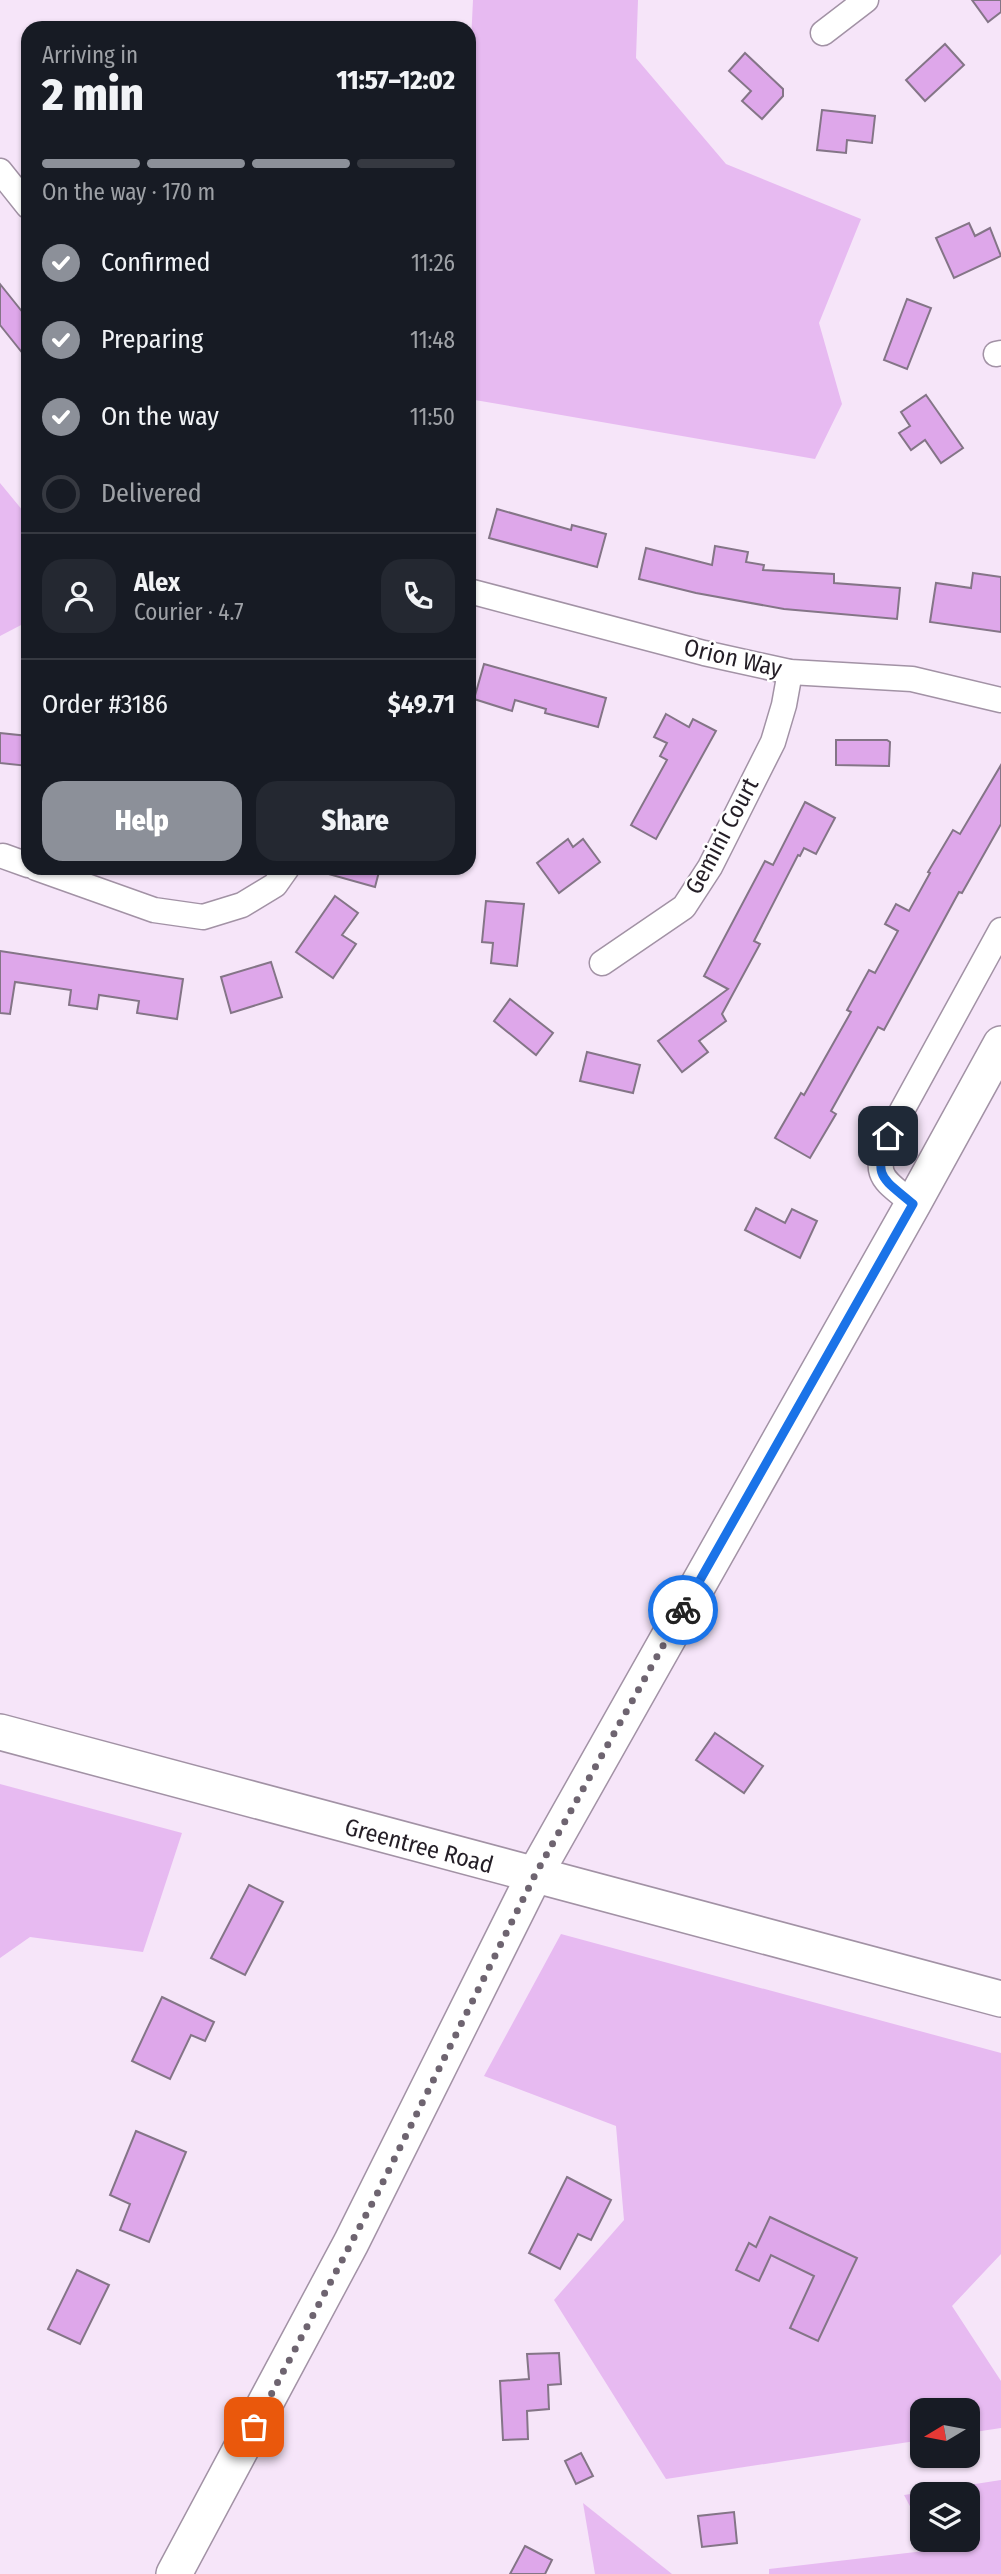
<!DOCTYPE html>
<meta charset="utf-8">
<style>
:root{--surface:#171b24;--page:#242831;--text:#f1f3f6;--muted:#9ea1a6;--line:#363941;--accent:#8c9099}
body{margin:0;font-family:"Fira Sans Condensed",sans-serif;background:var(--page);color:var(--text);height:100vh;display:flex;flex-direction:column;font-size:26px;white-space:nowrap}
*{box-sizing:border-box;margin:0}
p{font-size:23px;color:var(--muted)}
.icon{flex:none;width:38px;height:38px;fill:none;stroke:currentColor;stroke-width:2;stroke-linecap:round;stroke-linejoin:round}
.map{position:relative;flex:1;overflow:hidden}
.panel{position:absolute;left:21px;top:21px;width:455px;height:854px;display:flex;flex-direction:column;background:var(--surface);border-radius:21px;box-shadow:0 2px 5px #0004}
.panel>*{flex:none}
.needle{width:46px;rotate:260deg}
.fabs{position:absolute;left:910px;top:2398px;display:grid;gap:14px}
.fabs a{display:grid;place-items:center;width:70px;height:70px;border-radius:14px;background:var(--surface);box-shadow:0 2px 5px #0004;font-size:35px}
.pin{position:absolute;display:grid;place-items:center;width:60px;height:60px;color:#fff;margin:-30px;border-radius:14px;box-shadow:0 4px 10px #0006}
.courier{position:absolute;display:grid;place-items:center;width:70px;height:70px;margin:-35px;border:5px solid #1a73e8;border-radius:50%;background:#fff;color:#222;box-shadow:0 2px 9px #0007}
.head em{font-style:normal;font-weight:800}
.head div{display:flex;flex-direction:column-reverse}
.head{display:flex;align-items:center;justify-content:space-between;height:119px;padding:0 21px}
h1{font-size:46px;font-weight:800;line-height:52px}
.bar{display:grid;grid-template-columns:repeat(4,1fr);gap:10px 7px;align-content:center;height:84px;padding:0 21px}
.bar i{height:9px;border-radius:5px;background:var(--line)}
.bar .active{background:var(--accent)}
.bar p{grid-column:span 4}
.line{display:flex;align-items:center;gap:18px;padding:0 21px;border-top:2px solid var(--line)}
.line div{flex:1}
.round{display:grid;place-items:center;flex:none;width:74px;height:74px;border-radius:21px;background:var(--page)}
ol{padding:0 21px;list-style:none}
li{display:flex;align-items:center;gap:21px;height:77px}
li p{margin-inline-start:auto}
li .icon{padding:7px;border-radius:50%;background:var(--accent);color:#fff;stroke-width:4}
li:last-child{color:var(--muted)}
li i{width:38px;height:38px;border:4px solid var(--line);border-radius:50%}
.primary-button{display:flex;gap:14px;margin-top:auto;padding:14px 21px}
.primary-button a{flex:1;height:80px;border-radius:21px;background:var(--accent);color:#fff;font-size:28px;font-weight:800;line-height:80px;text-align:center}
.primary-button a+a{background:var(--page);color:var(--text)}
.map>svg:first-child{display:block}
.green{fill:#e7baf1}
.building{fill:#dea7ea;stroke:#847587;stroke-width:2}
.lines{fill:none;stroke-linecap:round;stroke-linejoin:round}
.street-casing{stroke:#a292a5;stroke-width:27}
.secondary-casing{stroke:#a292a5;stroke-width:38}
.street{stroke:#fff;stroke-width:24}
.secondary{stroke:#fff;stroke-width:35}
.done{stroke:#6e6470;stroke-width:7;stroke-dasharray:0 12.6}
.route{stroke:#1a73e8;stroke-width:9}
.labels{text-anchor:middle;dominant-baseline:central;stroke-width:5;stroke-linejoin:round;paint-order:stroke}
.street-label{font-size:24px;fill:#241e26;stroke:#fff}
</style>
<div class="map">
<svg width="1001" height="2574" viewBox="0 0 1001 2574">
<rect width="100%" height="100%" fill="#f6e5f9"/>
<!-- green -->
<g class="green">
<path d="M473,0H638L636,58L726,164L861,219L819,323L842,404L815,459L469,399V83Z"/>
<path d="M0,483L28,517V629L23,624L0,636Z"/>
<path d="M0,1784L182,1833L143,1952L30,1937L0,1958Z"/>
<path d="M561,1934L1001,2053V2254L952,2306L1001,2381V2428L968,2433V2410H922V2440L666,2479L554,2300L624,2220L616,2126L484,2076Z"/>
<path d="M1001,2480V2574H769V2569L933,2550L928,2539H968V2494H922V2529L904,2495Z"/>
<path d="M583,2503L672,2574H595Z"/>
</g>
<!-- building -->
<g class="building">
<path d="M972,0H1001V12L988,22Z"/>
<path d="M945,44L964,65L925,101L906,80Z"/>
<path d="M745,53L783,89V96L762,119L742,101L751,91L729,71Z"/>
<path d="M822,110L875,116L872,143L847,140L846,153L817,150Z"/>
<path d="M969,223L975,236L990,228L1001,256L954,278L936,238Z"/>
<path d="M0,284L28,319V360L0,325Z"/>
<path d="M907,299L931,308L907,369L884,360Z"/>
<path d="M926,395L963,448L941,463L925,440L911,450L899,433L910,426L901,412Z"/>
<path d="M497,509L571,530L572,525L606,534L597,567L489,538Z"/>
<path d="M715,546L748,552L746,562L764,565L763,570L834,574V583L900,588L897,619L784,609L696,593L639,579L646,548L712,565Z"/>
<path d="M973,573L1001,577V632L930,622L936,583L971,588Z"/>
<path d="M484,664L606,698L598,727L545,713L546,709L515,700L512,711L474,699Z"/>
<path d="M666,714L689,727L693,719L716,731L656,839L631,825L667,760L660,756L667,743L654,737Z"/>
<path d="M0,733L28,736V766L0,763Z"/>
<path d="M836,740H887L890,742L889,766L836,765Z"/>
<path d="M1001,765V824L962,893L959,892L884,1030L878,1027L831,1111L836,1114L810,1158L775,1138L801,1093L804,1095L851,1012L847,1010L869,970L875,973L898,931L885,924L896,904L909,911L930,873L928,872L953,830L960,834Z"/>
<path d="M805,802L835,818L816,854L804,848L800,856L798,855L754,941L760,944L722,1014L726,1021L699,1041L708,1052L682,1072L658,1041L728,989L704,976L765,861L773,865Z"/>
<path d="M568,839L573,847L583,839L600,862L559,893L537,863Z"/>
<path d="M325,868H380L375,887L325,873Z"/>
<path d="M335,896L358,913L342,935L356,944L333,978L296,952Z"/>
<path d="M486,901L524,904L517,966L491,963L493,943L482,942Z"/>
<path d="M0,951L183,979L177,1019L137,1013L139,1001L99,995L97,1009L69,1005L71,990L15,982L10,1014L0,1013Z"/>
<path d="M271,962L282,997L231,1013L221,977Z"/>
<path d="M510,999L553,1033L536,1055L494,1021Z"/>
<path d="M587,1052L640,1065L633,1093L580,1081Z"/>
<path d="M756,1208L785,1223L792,1209L817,1221L800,1258L745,1230Z"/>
<path d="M715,1733L763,1766L744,1793L696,1760Z"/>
<path d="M249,1885L283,1902L245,1975L211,1958Z"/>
<path d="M162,1997L214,2022L205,2041L191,2035L170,2079L132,2061Z"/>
<path d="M136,2131L186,2152L149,2242L120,2230L130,2204L110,2195Z"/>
<path d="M567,2177L611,2200L591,2240L578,2234L560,2269L529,2253Z"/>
<path d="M770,2217L857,2258L818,2341L790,2328L814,2276L771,2255L759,2281L736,2270L749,2243L756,2247Z"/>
<path d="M77,2270L109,2285L80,2344L48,2329Z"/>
<path d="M559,2353L561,2384L548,2385L549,2409L527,2411L528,2439L503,2440L500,2381L529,2379L527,2354Z"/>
<path d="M581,2453L593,2476L576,2484L565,2461Z"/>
<path d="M734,2512L737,2543L702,2547L698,2516Z"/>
<path d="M525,2546L552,2560L545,2574H510Z"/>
</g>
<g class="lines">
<!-- street casing -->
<g class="street-casing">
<g id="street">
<path d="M823,33L866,0"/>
<path d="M0,171L28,206"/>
<path d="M996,354L1001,353"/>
<path d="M469,591L704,653L790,672L912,679L1001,700"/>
<path d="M3,856L28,865"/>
<path d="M36,868L154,910L203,917L242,905L275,885L287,868"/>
<path d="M602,963L684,907L710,867L773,742L784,705L790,672"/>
<path d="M913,1204C883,1178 872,1178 888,1136L1001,930"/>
</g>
</g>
<!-- secondary casing -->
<g class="secondary-casing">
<g id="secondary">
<path d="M0,1732L1001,1999"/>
<path d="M174,2574L351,2243L534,1876L913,1204L1001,1044"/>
</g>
</g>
<!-- street -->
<use href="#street" class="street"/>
<!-- secondary -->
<use href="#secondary" class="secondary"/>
</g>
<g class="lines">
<!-- done -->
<path class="done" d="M254,2427L376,2196L534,1877L683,1610"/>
<!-- route -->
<path class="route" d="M683,1610L913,1204C883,1178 872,1178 888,1136"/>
</g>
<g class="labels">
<!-- street labels -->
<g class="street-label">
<text transform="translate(733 658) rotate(13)">Orion Way</text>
<text transform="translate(722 836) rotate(-62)">Gemini Court</text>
<text transform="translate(419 1846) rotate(15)">Greentree Road</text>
</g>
</g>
</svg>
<div class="fabs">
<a><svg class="needle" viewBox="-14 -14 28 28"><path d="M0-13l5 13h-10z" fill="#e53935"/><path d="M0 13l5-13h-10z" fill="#9ea1a6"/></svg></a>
<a><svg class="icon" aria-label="layers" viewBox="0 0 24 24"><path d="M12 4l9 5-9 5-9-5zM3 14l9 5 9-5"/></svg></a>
</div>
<div class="pin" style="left:254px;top:2427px;background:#ea580c"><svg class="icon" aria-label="bag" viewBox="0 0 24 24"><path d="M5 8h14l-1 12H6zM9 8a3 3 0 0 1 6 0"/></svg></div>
<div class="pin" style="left:888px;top:1136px;background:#1f2937"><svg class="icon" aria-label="home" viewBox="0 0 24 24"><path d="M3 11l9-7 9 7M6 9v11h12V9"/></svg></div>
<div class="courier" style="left:683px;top:1610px"><svg class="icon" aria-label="bike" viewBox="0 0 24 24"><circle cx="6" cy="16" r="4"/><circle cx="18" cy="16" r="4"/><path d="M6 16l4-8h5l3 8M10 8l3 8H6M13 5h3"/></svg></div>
<section class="panel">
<div class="head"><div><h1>2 min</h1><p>Arriving in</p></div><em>11:57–12:02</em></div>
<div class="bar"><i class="active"></i><i class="active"></i><i class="active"></i><i></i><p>On the way · 170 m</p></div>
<ol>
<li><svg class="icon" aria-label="check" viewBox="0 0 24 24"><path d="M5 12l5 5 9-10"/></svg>Confirmed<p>11:26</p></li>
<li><svg class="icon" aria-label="check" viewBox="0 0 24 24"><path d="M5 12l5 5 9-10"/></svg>Preparing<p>11:48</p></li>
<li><svg class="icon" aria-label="check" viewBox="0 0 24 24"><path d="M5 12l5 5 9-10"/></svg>On the way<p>11:50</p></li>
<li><i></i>Delivered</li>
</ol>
<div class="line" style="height:126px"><a class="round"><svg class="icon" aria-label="person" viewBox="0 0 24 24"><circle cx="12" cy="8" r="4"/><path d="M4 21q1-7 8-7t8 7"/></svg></a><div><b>Alex</b><p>Courier · 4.7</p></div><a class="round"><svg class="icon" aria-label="phone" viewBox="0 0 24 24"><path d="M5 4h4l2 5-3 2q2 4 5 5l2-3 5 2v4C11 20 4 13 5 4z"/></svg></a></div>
<div class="line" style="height:91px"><div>Order #3186</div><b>$49.71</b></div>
<div class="primary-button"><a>Help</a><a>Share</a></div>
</section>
</div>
